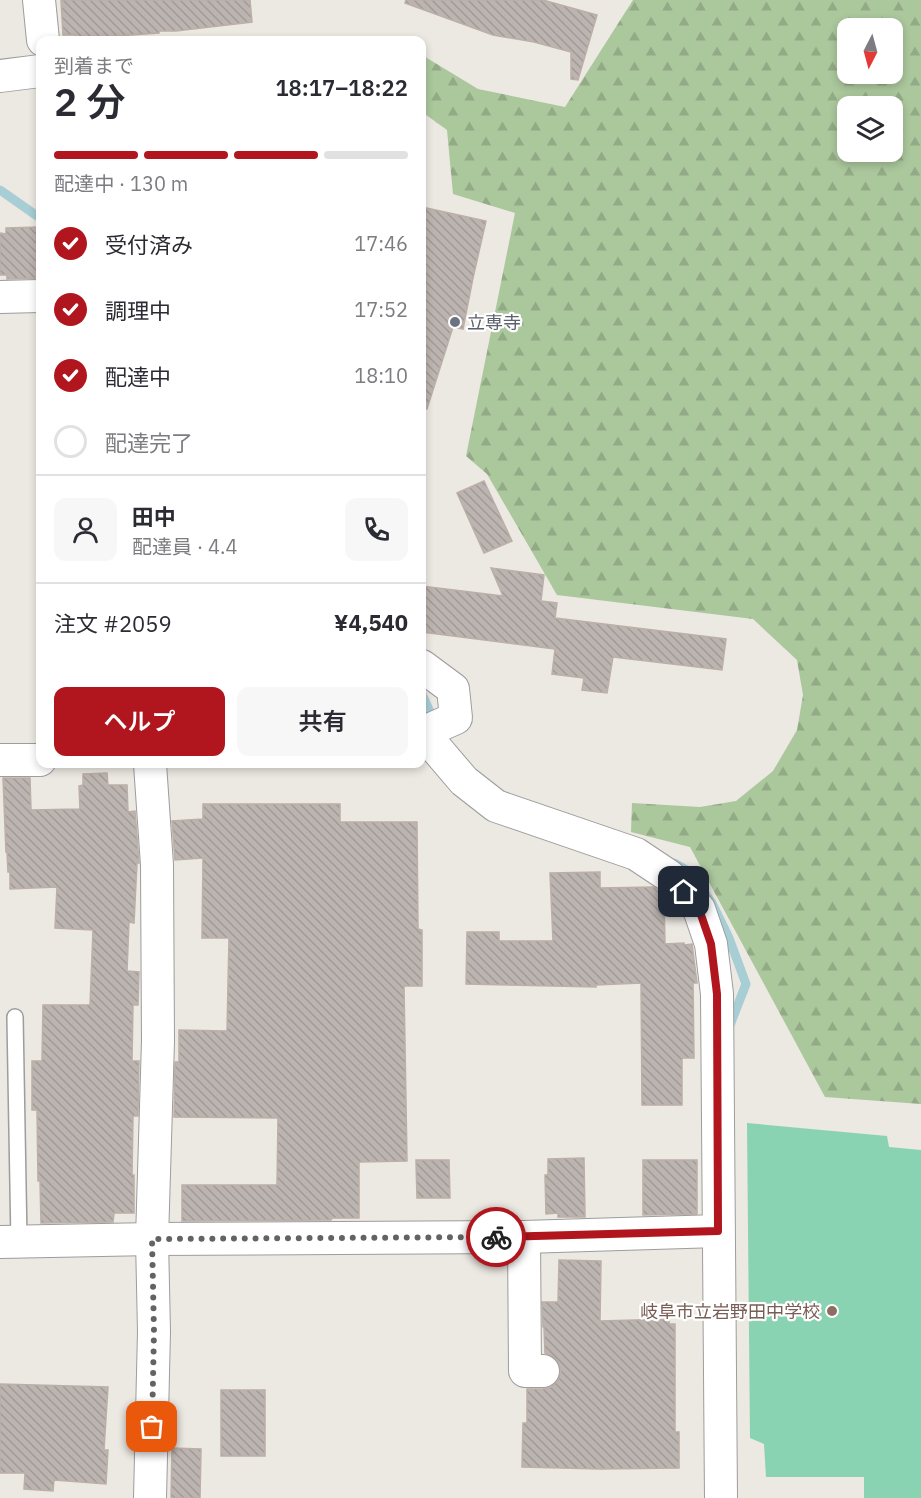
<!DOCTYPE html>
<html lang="ja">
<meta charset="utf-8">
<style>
:root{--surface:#fff;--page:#f7f7f7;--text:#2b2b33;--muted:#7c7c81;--line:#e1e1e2;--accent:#b1161e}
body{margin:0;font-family:"IBM Plex Sans","Noto Sans JP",sans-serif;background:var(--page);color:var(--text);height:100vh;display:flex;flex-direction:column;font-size:22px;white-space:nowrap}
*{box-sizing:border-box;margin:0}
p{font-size:20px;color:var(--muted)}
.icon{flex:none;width:33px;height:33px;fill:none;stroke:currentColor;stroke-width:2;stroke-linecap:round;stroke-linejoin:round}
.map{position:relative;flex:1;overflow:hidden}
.details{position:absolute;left:36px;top:36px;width:390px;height:732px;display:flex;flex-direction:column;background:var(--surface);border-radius:12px;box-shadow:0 3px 9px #0003}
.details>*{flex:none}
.needle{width:39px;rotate:186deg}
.fabs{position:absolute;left:837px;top:18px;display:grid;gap:12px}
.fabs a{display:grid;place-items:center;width:66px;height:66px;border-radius:12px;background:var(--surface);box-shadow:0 3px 9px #0003;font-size:30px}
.pin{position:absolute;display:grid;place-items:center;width:51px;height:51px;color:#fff;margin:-26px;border-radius:12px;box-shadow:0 3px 9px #0006}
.courier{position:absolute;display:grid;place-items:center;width:60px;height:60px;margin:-30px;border:4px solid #b1161e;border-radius:50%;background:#fff;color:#222;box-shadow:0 2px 8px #0007}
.headline em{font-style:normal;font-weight:600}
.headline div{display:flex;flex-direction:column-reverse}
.headline{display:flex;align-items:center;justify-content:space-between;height:102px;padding:0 18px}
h1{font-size:39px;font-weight:600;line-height:45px}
.bar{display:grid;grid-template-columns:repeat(4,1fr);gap:9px 6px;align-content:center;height:72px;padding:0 18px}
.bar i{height:8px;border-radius:4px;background:var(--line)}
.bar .selected{background:var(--accent)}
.bar p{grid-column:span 4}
.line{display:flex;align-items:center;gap:15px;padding:0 18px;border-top:2px solid var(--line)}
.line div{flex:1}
.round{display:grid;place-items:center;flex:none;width:63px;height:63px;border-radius:12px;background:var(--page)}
ol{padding:0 18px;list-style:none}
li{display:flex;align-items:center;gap:18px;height:66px}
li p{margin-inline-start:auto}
li .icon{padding:6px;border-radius:50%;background:var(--accent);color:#fff;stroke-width:4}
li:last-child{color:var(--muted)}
li i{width:33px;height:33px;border:3px solid var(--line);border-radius:50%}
.action{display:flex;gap:12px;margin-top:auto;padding:12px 18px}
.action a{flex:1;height:69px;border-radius:12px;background:var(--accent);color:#fff;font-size:24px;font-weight:600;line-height:69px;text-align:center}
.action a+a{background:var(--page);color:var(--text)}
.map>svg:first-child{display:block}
.forest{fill:url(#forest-firs);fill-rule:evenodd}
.pitch{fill:#89d3b2}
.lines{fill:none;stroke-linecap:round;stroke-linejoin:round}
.stream{stroke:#a7cdd5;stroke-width:9}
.building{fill:url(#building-back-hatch);stroke:#bcafa7;stroke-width:1.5}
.lane-casing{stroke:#9d9d9d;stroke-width:18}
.street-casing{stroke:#9d9d9d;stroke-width:34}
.lane{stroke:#fff;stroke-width:15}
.street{stroke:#fff;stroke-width:32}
.done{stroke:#656361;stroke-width:6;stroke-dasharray:0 10.8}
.route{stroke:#b1161e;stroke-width:8}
.worship-dot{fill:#6b7280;stroke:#fff;stroke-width:2}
.education-dot{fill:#8d6e63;stroke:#fff;stroke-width:2}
.labels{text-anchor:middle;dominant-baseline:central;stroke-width:4.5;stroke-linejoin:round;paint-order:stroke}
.worship-label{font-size:18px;fill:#5b616d;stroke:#fff;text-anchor:start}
.education-label{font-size:18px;fill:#785e54;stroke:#fff;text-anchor:end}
</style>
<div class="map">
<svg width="921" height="1498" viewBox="0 0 921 1498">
<defs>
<pattern id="forest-firs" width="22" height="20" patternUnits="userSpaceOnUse" patternTransform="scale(1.5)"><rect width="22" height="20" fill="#abc79c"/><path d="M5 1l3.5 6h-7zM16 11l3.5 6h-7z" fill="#93aa86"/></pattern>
<pattern id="building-back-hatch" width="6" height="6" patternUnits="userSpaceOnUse" patternTransform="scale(1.5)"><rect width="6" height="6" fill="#bcb4b0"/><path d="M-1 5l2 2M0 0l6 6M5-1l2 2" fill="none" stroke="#a19a97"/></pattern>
</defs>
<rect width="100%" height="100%" fill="#ece8e2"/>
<!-- forest -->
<path class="forest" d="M633,0H921V1104L825,1097L690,847L631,832L632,803L700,807L736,801L773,771L797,730L803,695L797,660L753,619L557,595L487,474L466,456L515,213L453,194L447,130L422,112V55L478,89L565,107ZM848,28H892V74H848ZM848,106H892V152H848Z"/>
<!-- pitch -->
<path class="pitch" d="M747,1123L887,1136L889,1147L921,1150V1498H864V1477H766L764,1444L750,1438Z"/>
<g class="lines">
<!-- stream -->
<g class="stream">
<path d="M0,190L40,218"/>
<path d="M422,694L431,714L436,723"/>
<path d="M674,863L688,871L712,903L729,938L746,984L730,1025"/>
</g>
</g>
<!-- building -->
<g class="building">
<path d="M61,0H250L252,22L176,31H159V33L75,39V35H63Z"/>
<path d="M406,0H543L597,15L578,80L571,79V52L534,42L493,35L405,3Z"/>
<path d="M422,207L486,221L473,278L463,329L453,327L427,409L422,408Z"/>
<path d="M39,227V278L7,279V275H0V233L6,234V228Z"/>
<path d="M484,481L512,541L484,553L457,493Z"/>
<path d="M491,568L544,575L541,601L557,603L555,618L726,639L722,670L613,657L607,693L582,690L584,678L552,674L555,649L422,632V586L503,596Z"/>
<path d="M107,773L108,785H127L128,812L135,811L139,863H137L134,923L129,922L127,971L139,972L138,1005H133L132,1061H139L138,1116H133L132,1175H134V1213H114L113,1222L41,1223L40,1181H38L37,1110H32V1061H42L43,1005H90L93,930L55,928L57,887L10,889V872H8L7,852H6L3,778H30L31,810L80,809L79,786L83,785V774Z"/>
<path d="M203,804H340V822H417L418,929L422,930V986H404L407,1161L359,1162V1218H332L331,1220L182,1221V1185H277L278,1118L174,1117L175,1062H179V1030L227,1031L229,938H202L203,858L175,860L172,821L203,819Z"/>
<path d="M600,872V888L654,887L664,897L665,944L684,943V945L692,944L697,983H693L694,1058H682V1105H642L641,983L596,985V987L466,984L467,932H499V941H553L550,873Z"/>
<path d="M584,1158L585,1217H558V1213L546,1214L545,1175H548V1159Z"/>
<path d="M416,1160H449L450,1198H417Z"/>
<path d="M643,1160H697V1214L643,1215Z"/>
<path d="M559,1260L601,1261L600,1321L669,1319V1324H675V1432H679V1468L600,1469L522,1467L523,1423H527V1389H543L551,1387L558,1380L561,1372L558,1362L552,1356L545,1353L544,1327H543L542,1302H558Z"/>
<path d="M0,1384L108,1387L104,1450H108L106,1484L54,1480L53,1491L24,1489L25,1473H0Z"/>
<rect x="221" y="1390" width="44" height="66"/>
<path d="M172,1448L201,1449L200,1498H171Z"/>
</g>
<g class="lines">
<!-- lane casing -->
<g class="lane-casing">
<path id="lane" d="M15,1017L19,1242"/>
</g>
<!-- street casing -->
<g class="street-casing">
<g id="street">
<path d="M39,0L43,40"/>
<path d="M0,76L40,71"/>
<path d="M0,297L40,296"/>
<path d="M422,666L453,689L456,718L422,733"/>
<path d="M423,733L464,781L496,806L636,854L669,876L699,909L711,944L717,994L721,1498"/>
<path d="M0,760H40"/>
<path d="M524,1237L525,1371H543"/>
<path d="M0,1242L152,1239L524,1237L718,1231"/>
<path d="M150,1498L154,1332L152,1239L158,1041L157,865L150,764"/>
</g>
</g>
<!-- lane -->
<use href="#lane" class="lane"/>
<!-- street -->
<use href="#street" class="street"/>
</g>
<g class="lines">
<!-- done -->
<path class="done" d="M152,1427L154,1332L152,1239L496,1237"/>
<!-- route -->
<path class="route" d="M496,1237L718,1231L717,994L711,944L699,909L684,892"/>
</g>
<!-- markers -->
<circle class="worship-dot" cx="455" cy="322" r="6"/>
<circle class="education-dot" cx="832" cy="1311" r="6"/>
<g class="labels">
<!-- worship labels -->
<g class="worship-label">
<text x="467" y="322">立専寺</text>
</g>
<!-- education labels -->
<g class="education-label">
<text x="820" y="1311">岐阜市立岩野田中学校</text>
</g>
</g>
</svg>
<div class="fabs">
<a><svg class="needle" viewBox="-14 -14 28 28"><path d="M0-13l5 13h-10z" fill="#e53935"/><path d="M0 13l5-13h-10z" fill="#7c7c81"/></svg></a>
<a><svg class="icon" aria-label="layers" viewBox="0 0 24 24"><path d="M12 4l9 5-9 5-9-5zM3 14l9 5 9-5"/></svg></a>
</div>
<div class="pin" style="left:152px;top:1427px;background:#ea580c"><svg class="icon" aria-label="bag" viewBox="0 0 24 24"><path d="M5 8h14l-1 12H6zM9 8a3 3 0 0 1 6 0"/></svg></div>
<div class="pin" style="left:684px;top:892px;background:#1f2937"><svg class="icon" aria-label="home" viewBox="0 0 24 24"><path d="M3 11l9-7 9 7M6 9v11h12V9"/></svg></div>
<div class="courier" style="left:496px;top:1237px"><svg class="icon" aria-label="bike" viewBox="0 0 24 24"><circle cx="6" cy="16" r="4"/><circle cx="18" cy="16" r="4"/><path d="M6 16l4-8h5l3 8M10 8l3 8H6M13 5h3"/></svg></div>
<section class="details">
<div class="headline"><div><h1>2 分</h1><p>到着まで</p></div><em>18:17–18:22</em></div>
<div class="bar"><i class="selected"></i><i class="selected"></i><i class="selected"></i><i></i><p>配達中 · 130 m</p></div>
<ol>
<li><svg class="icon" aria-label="check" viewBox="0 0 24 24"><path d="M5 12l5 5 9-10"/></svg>受付済み<p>17:46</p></li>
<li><svg class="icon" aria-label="check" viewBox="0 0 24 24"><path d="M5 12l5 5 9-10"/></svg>調理中<p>17:52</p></li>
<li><svg class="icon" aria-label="check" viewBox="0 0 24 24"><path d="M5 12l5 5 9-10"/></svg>配達中<p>18:10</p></li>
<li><i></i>配達完了</li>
</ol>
<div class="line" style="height:108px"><a class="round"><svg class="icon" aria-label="person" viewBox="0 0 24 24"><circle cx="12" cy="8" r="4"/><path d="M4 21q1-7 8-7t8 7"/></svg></a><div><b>田中</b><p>配達員 · 4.4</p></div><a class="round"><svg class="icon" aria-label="phone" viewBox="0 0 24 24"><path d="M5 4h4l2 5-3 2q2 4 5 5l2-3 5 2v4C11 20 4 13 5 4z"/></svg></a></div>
<div class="line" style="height:78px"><div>注文 #2059</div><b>¥4,540</b></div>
<div class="action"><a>ヘルプ</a><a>共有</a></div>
</section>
</div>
